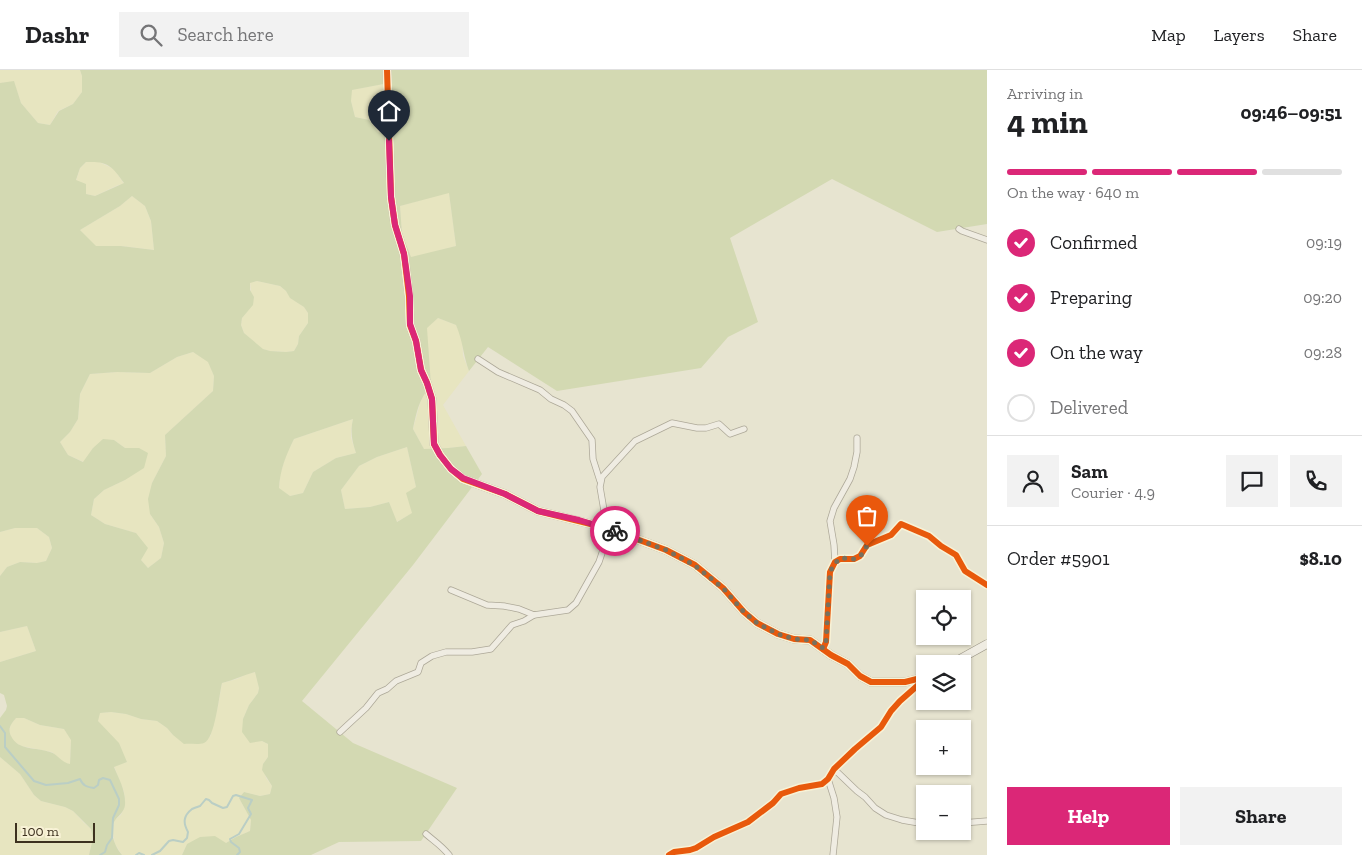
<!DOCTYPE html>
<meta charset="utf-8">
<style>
:root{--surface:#fff;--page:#f2f2f2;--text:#202124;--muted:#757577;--line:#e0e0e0;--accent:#db2777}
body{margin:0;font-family:"Zilla Slab",serif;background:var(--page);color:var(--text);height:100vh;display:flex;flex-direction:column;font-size:19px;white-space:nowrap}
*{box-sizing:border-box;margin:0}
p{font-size:16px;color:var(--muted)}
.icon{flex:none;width:28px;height:28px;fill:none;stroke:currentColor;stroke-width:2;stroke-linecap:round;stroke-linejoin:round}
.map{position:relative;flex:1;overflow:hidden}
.drawer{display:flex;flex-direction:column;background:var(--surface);width:375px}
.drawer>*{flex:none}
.buttons{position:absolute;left:916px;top:520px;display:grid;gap:10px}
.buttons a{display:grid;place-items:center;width:55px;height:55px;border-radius:0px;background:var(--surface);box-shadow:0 1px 4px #0004;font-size:25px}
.scale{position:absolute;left:15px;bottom:12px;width:80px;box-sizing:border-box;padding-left:5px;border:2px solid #3d311f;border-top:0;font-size:14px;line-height:18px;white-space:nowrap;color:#3d311f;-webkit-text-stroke:4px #f8f2d6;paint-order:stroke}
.pin{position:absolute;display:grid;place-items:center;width:42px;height:42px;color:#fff;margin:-51px -21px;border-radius:50% 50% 50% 0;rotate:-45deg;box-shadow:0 0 5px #0007}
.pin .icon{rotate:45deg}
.courier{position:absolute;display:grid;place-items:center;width:50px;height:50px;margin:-25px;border:4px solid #db2777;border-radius:50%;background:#fff;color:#222;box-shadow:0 1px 6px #0007}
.summary em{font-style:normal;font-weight:700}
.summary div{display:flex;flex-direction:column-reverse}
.summary{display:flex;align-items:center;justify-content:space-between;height:85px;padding:0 20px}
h1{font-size:32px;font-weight:700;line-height:38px}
.bar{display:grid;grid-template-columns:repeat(4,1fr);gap:8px 5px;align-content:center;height:60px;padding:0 20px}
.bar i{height:6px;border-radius:4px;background:var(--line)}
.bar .on{background:var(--accent)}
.bar p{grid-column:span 4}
.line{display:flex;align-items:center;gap:12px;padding:0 20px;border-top:1px solid var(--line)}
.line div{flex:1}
.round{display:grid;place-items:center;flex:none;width:52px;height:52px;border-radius:0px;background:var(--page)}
ol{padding:0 20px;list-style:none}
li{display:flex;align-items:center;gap:15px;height:55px}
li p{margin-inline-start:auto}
li .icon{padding:5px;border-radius:50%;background:var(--accent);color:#fff;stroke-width:4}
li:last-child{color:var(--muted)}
li i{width:28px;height:28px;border:2px solid var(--line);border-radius:50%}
.cta{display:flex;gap:10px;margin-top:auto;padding:10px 20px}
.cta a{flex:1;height:58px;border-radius:0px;background:var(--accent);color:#fff;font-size:20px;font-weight:700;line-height:58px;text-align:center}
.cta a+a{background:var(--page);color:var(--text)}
header{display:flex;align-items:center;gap:30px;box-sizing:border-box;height:70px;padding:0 25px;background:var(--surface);border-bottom:1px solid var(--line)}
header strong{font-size:24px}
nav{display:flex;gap:28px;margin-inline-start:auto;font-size:18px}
.search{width:350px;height:45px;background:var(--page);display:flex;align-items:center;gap:12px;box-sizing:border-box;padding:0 18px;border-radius:0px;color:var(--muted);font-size:19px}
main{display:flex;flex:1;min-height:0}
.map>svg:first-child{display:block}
.farmland{fill:#e7e5c0}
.green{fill:#d3d9b2;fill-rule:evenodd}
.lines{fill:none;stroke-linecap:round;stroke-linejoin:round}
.stream{stroke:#bacec5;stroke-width:2}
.street-casing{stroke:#ada898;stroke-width:7}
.secondary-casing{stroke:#9c9788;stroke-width:9}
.street{stroke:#efece2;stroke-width:5.5}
.secondary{stroke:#efece2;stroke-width:8}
.cycleway-casing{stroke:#f8f2d6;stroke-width:9}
.cycleway{stroke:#e8590c;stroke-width:6}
.done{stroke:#78705d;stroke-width:5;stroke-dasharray:0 9}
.route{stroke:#db2777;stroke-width:6}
</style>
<header>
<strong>Dashr</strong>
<div class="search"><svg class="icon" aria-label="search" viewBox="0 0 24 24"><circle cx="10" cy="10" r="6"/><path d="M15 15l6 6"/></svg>Search here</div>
<nav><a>Map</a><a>Layers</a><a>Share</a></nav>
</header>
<main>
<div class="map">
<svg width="987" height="785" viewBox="0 0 987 785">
<rect width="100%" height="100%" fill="#e7e4d0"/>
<!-- farmland -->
<g class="farmland">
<path d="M0,0H80L82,6V22L73,34L58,41L50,55L38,53L21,33L14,12L0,13Z"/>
<path d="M389,13L392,17L390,65L378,62L369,50L355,47L351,31V20Z"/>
<path d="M86,92H99L114,99L124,114L118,115L95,126L86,124L76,111L80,98Z"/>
<path d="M449,122L456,176L411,188L402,164L400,136Z"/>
<path d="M132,126L145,136L151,151L154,180L122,176H95L80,160L120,136Z"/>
<path d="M257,211L280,216L286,221L291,228L304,237L308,243V253L299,266L298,274L294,281L286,282L270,281L262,279L244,263L241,255L242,248L252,235L250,212Z"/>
<path d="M438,248L456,255L462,268L463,286L469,301L443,335L466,376L448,378L424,379L413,359L422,326L431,315L426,258Z"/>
<path d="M193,282L208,291L214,306L213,321L165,365L166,386L152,413L150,444L159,457L164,473L161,488L148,498L141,490L136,463L105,454L91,445L94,429L104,420L125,410L139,378H125L114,370L93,378L84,392L68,385L60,372L70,362L78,349L80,324L90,304L117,302L150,303L177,287Z"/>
<path d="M353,349L351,360V368L356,383L336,388L313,402L303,423L290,426L279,419L280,405L286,385L294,369Z"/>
<path d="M407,377L416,417L413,443L396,452L389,432L370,437L345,439L341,420L359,396L377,387Z"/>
<path d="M15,458H37L49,467L52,478L46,491L38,493L20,492L7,497L0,506V462Z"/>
<path d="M27,556L36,581L0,592V562Z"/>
<path d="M256,602L259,618L258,623L249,635L243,649L262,671L268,674V687L263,694L266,708L272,716L270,724L260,726L244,722L239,728L251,750L250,761L236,767L226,773L187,774L182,785H122L115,774L112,758L115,750L121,745L124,738L125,730L124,722L114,696L127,692L98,651L99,643L111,642L126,644L141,649L157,651L167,658L173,665L210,667L218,636L222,613L237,609L247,604Z"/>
<path d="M16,648H24L40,655L64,659L71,669L70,694L64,693L52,682L21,676L13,671L9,662L11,654Z"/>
<path d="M0,687L20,704L34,725L41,731L65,737L73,741L84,753L91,759L93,767L89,785H0Z"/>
</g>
<!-- green -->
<path class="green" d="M80,0H987V154L937,162L832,109L730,168L758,252L728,267L701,298L557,321L488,277L469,301C463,285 463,271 456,255L438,248L427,258L431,315C419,330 417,340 413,359L424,379L448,378L466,376L482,404L413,495L302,631L353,673L457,718L421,771L339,772L311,785H182L187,774L200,767L215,766L226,773L236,767L250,761L251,750L239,728L244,722L260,726L270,724L272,716L262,700L263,694L268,687V674L262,671L250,673L242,662L243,649L249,635L258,623L259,618L255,602C244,605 234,610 222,613C219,625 215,669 204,673C198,675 190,673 184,674L173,665L167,658L157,651L141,649L126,644L111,642L100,643L98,651L119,673L127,692L114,697C119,709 126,721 125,735C124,743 118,745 114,752C109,762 115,777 122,785H89L93,768L91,759L73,741L65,737L41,731L34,725L20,704L0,687V648L6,640L7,636L4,625L0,623V592L36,581L27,556L0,562V506L7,497L20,492L37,493L46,491L52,478L49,467L37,458H15L0,462V13L14,11L21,33L38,53L50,55L59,41L73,34L82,22V6ZM389,13L392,17L390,65L378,62L369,50L355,47L351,31L352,20ZM86,92C108,91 112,96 124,113L95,126L86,124V114L76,110L80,98ZM449,123L456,176L411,187L402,164L400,136ZM132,126L145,136L151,151L154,180L121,176H96L80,160L120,136ZM257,211L280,216L286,221L290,228L304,237L308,243V253L299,266L298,274L294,281L286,282L270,281L263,279L244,263L241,255L242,248L253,235L254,227L250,220V213ZM193,282L208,292L214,306L213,321L165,365L166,386L152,413L148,429L150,444L159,457L164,473L161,488L148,498L141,490L148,478L136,463L105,454L91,445L94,429L104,420L125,410L144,398L148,383L139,378H125L114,370L103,369L93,378L83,392L68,385L60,372L70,362L78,349L80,324L90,304L117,302L150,303L177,287ZM353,349C350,362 352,371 356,383L336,388L313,402L303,423L290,426L279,418C280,400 286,385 294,369ZM407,377L416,417L406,423L412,443L397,452L389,432L370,437L345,439L341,420L359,396L377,387ZM16,648H24L40,655L64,659L71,670L70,694C60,692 58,684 50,682C36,677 18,681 11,666C7,658 12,653 16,648Z"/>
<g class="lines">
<!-- stream -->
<g class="stream">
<path d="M0,656L5,663V677L34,711L46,715L68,713L80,709C83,716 87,717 94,718L98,715L99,710L103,708L110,710L119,729V735L113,748L112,768L107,775L105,782L100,785"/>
<path d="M136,785L139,783L144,785"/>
<path d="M152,785L160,781L169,771L173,770L183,772L187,768L188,762C183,753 183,746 192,739C194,738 197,737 200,736C202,734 204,731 206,729L209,730L212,733L223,738L227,737L233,726L236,725L252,730L248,738L251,744L239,764L230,769L231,772L239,778L240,782L237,785"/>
</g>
<!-- street casing -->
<g class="street-casing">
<g id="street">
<path d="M959,159L962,161L987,170"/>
<path d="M478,289L498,302L540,320L551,329L564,335L572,341L592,370L593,389L600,411"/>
<path d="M607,458L600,417L602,407L635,371L672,353L697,358H706L719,354L730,364L744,359"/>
<path d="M835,492L834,475L830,451L834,438L850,409L854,397L857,382V368"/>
<path d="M451,520L487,535L504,536L519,539L534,545L568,540L576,533L599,492L610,459"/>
<path d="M823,579L826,572L830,502L835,492L840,489H854L860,486L867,475L891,465L901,454L929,466L941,476L956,485L965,501L987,515"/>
<path d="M340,662L366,638L378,623L387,619L396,611L418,602L421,593L432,586L446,582H472L491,579L512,555L524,551L534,545"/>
<path d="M834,699L857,721L865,727L875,738L886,745L902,750L925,754"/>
<path d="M828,709L834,728L837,747L833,785"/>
<path d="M962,753L987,751"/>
<path d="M426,764C434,771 442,776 449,785"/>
<path d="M669,785L674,782L690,780L696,778L714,767L748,752L773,733L781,724L799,718L822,714L828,709L834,699L855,679L881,657L891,641L900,631L925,609"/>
</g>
</g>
<!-- secondary casing -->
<g class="secondary-casing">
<g id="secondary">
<path d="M387,0L391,127L395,155L404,184L409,226L410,255L416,271L421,300L427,313L432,329L434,374L440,385L451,399L463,409L505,424L538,441L607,458L666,480L695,495L723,518L744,542L757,553L778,564L794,569L810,570L831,585L848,594L860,606L871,612H905L925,607"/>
<path d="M951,594L987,574"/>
</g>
</g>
<!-- street -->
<use href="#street" class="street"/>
<!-- secondary -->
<use href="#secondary" class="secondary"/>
<!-- cycleway casing -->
<g class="cycleway-casing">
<g id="cycleway">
<path d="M387,0L391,127L395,155L404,184L409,226L410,255L416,271L421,300L427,313L432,329L434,374L440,385L451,399L463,409L505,424L538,441L607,458L666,480L695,495L723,518L744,542L757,553L778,564L794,569L810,570L831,585L848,594L860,606L871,612H905L925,607"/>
<path d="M823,579L826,572L830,502L835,492L840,489H854L860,486L867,475L891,465L901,454L929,466L941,476L956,485L965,501L987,515"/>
<path d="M669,785L674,782L690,780L696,778L714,767L748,752L773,733L781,724L799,718L822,714L828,709L834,699L855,679L881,657L891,641L900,631L925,609"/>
</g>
</g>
<!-- cycleway -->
<use href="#cycleway" class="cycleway"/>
</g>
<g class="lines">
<!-- done -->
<path class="done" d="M615,461L666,480L694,495L723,518L744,542L757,553L778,564L794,569L810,570L823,578L826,572L830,502C842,477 848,496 860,486C863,484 865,479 867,476"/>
<!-- route -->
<path class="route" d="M389,71L391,127L395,155L404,184L410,226V254L416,271L421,300L427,313L432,329L434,374L440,385L451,399L463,408L505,424L538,441L579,450L615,461"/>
</g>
</svg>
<div class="buttons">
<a><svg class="icon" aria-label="locate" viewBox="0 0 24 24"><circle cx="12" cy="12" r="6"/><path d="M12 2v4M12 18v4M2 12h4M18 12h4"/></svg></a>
<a><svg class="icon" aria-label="layers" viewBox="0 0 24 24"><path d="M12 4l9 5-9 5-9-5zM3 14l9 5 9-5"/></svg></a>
<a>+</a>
<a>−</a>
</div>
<div class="scale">100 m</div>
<div class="pin" style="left:867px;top:476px;background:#ea580c"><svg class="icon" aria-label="bag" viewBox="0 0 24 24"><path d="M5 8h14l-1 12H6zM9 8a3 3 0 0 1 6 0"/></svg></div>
<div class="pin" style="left:389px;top:71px;background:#1f2937"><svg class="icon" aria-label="home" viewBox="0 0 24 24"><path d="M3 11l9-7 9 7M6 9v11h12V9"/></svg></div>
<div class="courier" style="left:615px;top:461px"><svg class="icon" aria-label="bike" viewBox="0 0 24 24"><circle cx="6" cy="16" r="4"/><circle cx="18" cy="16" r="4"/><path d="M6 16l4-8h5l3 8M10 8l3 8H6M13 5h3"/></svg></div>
</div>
<section class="drawer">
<div class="summary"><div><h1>4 min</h1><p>Arriving in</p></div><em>09:46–09:51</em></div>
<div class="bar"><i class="on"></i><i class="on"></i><i class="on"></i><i></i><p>On the way · 640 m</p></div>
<ol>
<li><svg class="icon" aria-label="check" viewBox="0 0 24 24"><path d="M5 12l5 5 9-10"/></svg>Confirmed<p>09:19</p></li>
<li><svg class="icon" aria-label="check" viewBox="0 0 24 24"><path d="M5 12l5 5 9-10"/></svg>Preparing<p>09:20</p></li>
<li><svg class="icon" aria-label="check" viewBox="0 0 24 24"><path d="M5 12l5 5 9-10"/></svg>On the way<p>09:28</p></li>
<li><i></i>Delivered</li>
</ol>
<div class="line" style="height:90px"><a class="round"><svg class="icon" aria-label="person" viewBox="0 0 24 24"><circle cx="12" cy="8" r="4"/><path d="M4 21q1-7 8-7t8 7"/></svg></a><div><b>Sam</b><p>Courier · 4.9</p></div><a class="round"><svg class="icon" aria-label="chat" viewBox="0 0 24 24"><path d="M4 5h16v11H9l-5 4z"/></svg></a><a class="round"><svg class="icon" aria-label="phone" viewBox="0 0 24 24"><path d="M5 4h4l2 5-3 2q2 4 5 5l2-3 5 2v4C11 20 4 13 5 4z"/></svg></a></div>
<div class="line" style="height:65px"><div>Order #5901</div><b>$8.10</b></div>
<div class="cta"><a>Help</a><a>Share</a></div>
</section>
</main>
